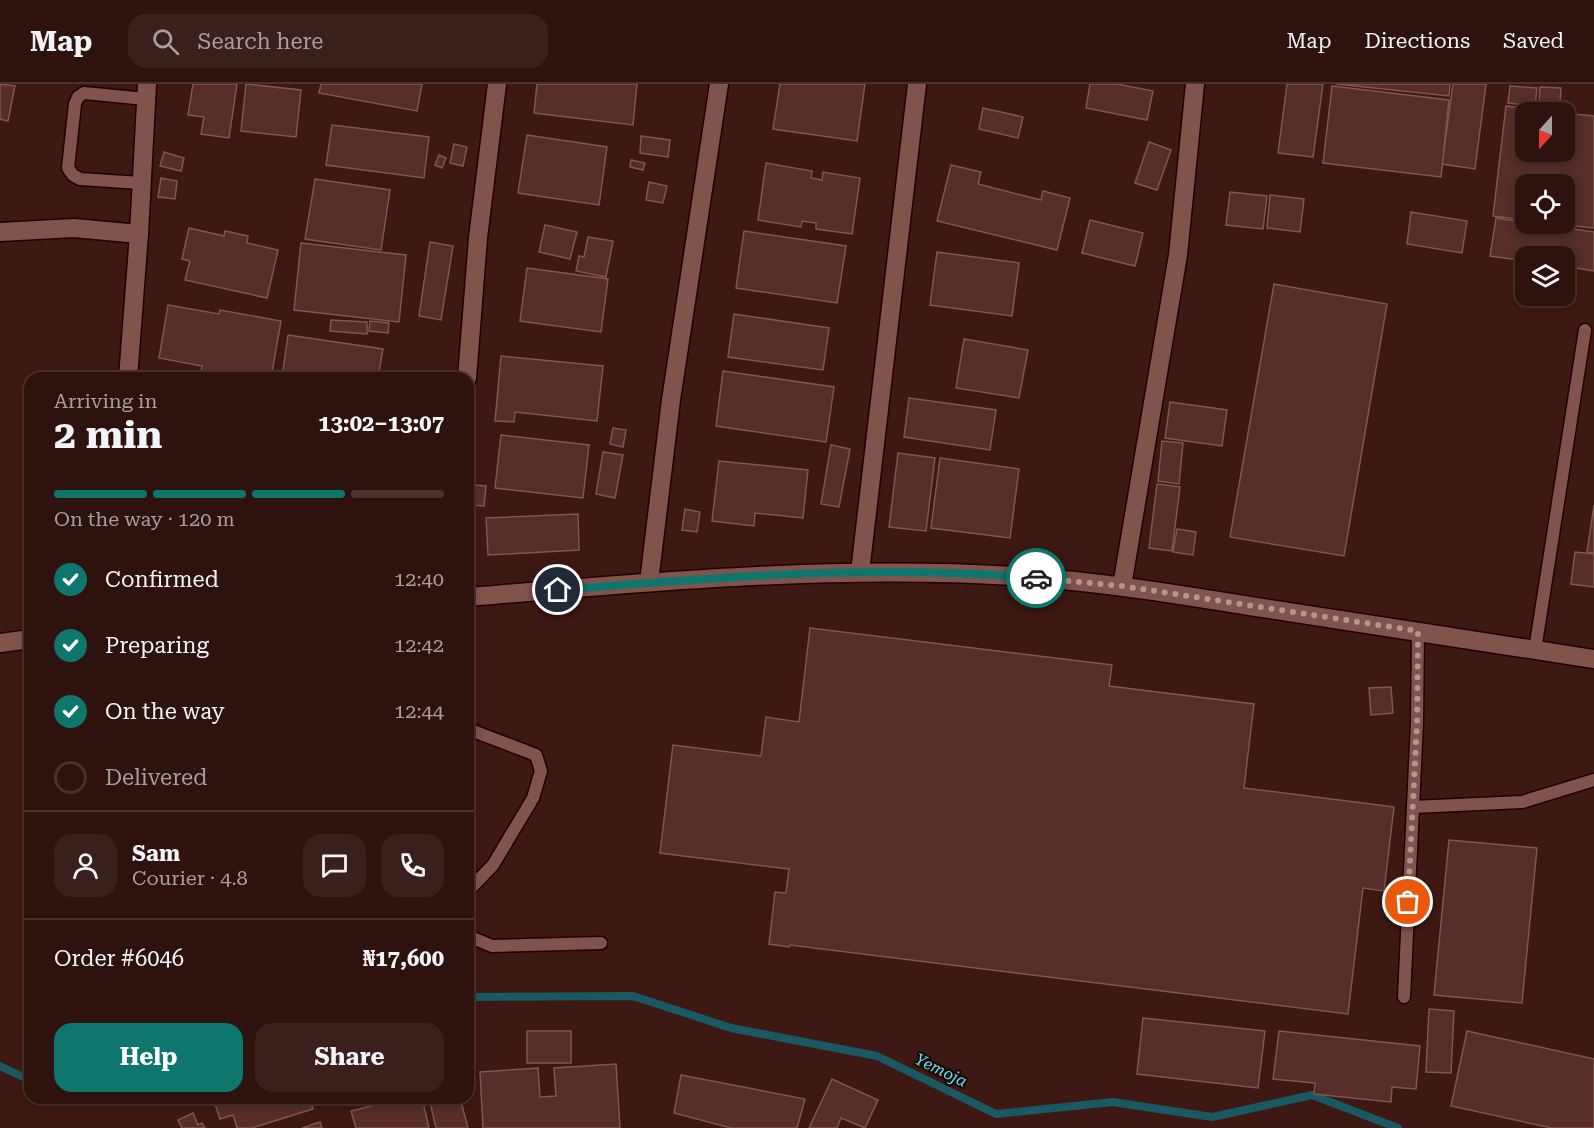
<!DOCTYPE html>
<meta charset="utf-8">
<style>
:root{--surface:#2e120e;--page:#3a201c;--text:#f1f3f6;--muted:#a79e9e;--line:#49322e;--accent:#0f766e}
body{margin:0;font-family:"Roboto Serif",serif;background:var(--page);color:var(--text);height:100vh;display:flex;flex-direction:column;font-size:22px;white-space:nowrap}
*{box-sizing:border-box;margin:0}
p{font-size:20px;color:var(--muted)}
.icon{flex:none;width:33px;height:33px;fill:none;stroke:currentColor;stroke-width:2;stroke-linecap:round;stroke-linejoin:round}
.map{position:relative;flex:1;overflow:hidden}
.side{position:absolute;left:24px;top:288px;width:450px;height:732px;display:flex;flex-direction:column;background:var(--surface);border-radius:18px;box-shadow:0 3px 9px #0003,0 0 0 2px var(--line)}
.side>*{flex:none}
.needle{width:39px;rotate:201deg}
.controls{position:absolute;left:1515px;top:18px;display:grid;gap:12px}
.controls a{display:grid;place-items:center;width:60px;height:60px;border-radius:12px;background:var(--surface);box-shadow:0 3px 9px #0003,0 0 0 2px var(--line);font-size:30px}
.pin{position:absolute;display:grid;place-items:center;width:51px;height:51px;color:#fff;margin:-26px;border:3px solid #fff;border-radius:50%;box-shadow:0 2px 6px #0007}
.courier{position:absolute;display:grid;place-items:center;width:60px;height:60px;margin:-30px;border:4px solid #0f766e;border-radius:50%;background:#fff;color:#222;box-shadow:0 2px 8px #0007}
.summary em{font-style:normal;font-weight:700}
.summary div{display:flex;flex-direction:column-reverse}
.summary{display:flex;align-items:center;justify-content:space-between;height:102px;padding:0 30px}
h1{font-size:39px;font-weight:700;line-height:45px}
.bar{display:grid;grid-template-columns:repeat(4,1fr);gap:9px 6px;align-content:center;height:72px;padding:0 30px}
.bar i{height:8px;border-radius:4px;background:var(--line)}
.bar .active{background:var(--accent)}
.bar p{grid-column:span 4}
.line{display:flex;align-items:center;gap:15px;padding:0 30px;border-top:2px solid var(--line)}
.line div{flex:1}
.round{display:grid;place-items:center;flex:none;width:63px;height:63px;border-radius:18px;background:var(--page)}
ol{padding:0 30px;list-style:none}
li{display:flex;align-items:center;gap:18px;height:66px}
li p{margin-inline-start:auto}
li .icon{padding:6px;border-radius:50%;background:var(--accent);color:#fff;stroke-width:4}
li:last-child{color:var(--muted)}
li i{width:33px;height:33px;border:3px solid var(--line);border-radius:50%}
.button{display:flex;gap:12px;margin-top:auto;padding:12px 30px}
.button a{flex:1;height:69px;border-radius:18px;background:var(--accent);color:#fff;font-size:24px;font-weight:700;line-height:69px;text-align:center}
.button a+a{background:var(--page);color:var(--text)}
header{display:flex;align-items:center;gap:36px;box-sizing:border-box;height:84px;padding:0 30px;background:var(--surface);border-bottom:2px solid var(--line)}
header strong{font-size:28px}
nav{display:flex;gap:33px;margin-inline-start:auto;font-size:21px}
.search{width:420px;height:54px;background:var(--page);display:flex;align-items:center;gap:15px;box-sizing:border-box;padding:0 21px;border-radius:18px;color:var(--muted);font-size:22px}
.map>svg:first-child{display:block}
.lines{fill:none;stroke-linecap:round;stroke-linejoin:round}
.stream{stroke:#185963;stroke-width:8}
.building{fill:#562d27;stroke:#82554e;stroke-width:1.5}
.service-casing{stroke:#230101;stroke-width:15}
.minor-casing{stroke:#230101;stroke-width:21}
.service{stroke:#80534c;stroke-width:12}
.minor{stroke:#80534c;stroke-width:18}
.done{stroke:#b49490;stroke-width:6;stroke-dasharray:0 10.8}
.route{stroke:#0f766e;stroke-width:8}
.labels{text-anchor:middle;dominant-baseline:central;stroke-width:4.5;stroke-linejoin:round;paint-order:stroke}
.water-label{font-size:16px;font-style:italic;fill:#66e0f3;stroke:#1a0907}
</style>
<header>
<strong>Map</strong>
<div class="search"><svg class="icon" aria-label="search" viewBox="0 0 24 24"><circle cx="10" cy="10" r="6"/><path d="M15 15l6 6"/></svg>Search here</div>
<nav><a>Map</a><a>Directions</a><a>Saved</a></nav>
</header>
<div class="map">
<svg width="1594" height="1044" viewBox="0 0 1594 1044">
<rect width="100%" height="100%" fill="#3e1813"/>
<g class="lines">
<!-- stream -->
<g class="stream">
<path d="M468,913L633,912L731,944L877,972L996,1030L1113,1018L1212,1033L1312,1011L1398,1044"/>
<path d="M0,982L30,996"/>
</g>
</g>
<!-- building -->
<g class="building">
<path d="M0,0L15,2L8,37L0,35Z"/>
<path d="M193,0H237L229,54L201,50L204,33L188,31Z"/>
<path d="M246,0L301,6L296,53L241,47Z"/>
<path d="M321,0H422L417,27L319,9Z"/>
<path d="M537,0H637L633,41L534,29Z"/>
<path d="M780,0H865L857,57L773,45Z"/>
<path d="M1090,0H1117L1153,7L1147,36L1086,24Z"/>
<path d="M1287,0H1323L1313,73L1278,69Z"/>
<path d="M1336,0H1450L1449,12Z"/>
<path d="M1453,0H1486L1475,85L1442,80Z"/>
<path d="M1332,2L1449,16L1441,93L1323,79Z"/>
<path d="M1510,2L1537,4L1535,22L1508,19Z"/>
<path d="M1540,3L1561,4L1560,21L1539,19Z"/>
<path d="M1506,22L1561,28H1526V68H1564V29L1594,32V144L1554,140H1564V100H1526V136L1493,132Z"/>
<path d="M983,24L1023,33L1018,54L979,45Z"/>
<path d="M332,41L429,53L424,94L326,81Z"/>
<path d="M527,51L607,63L599,121L518,109Z"/>
<path d="M641,52L670,56L668,73L640,69Z"/>
<path d="M1149,58L1171,66L1157,106L1135,99Z"/>
<path d="M454,60L467,63L463,82L450,79Z"/>
<path d="M164,68L184,74L181,87L160,82Z"/>
<path d="M439,71L446,74L442,84L435,81Z"/>
<path d="M631,76L645,79L643,86L630,83Z"/>
<path d="M766,79L812,87L811,94L822,96L823,88L860,94L852,150L816,145V139L802,137L801,143L758,136Z"/>
<path d="M951,81L981,88L978,100L1041,116L1043,107L1070,114L1057,166L937,137Z"/>
<path d="M161,94L177,97L175,115L158,113Z"/>
<path d="M315,95L390,106L381,166L305,155Z"/>
<path d="M649,98L667,102L663,119L646,116Z"/>
<path d="M1230,108L1267,112L1263,145L1226,141Z"/>
<path d="M1270,111L1304,115L1300,148L1267,144Z"/>
<path d="M1411,128L1467,137L1462,169L1407,160Z"/>
<path d="M1496,134L1594,148V187L1564,182V172H1526V177L1490,172Z"/>
<path d="M1090,136L1143,149L1135,182L1082,169Z"/>
<path d="M545,141L577,148L570,175L539,168Z"/>
<path d="M189,144L224,152L225,147L248,152L247,159L278,166L267,214L185,196L190,177L182,175Z"/>
<path d="M744,147L846,162L837,219L736,204Z"/>
<path d="M588,153L613,157L606,193L576,187L579,172L584,173Z"/>
<path d="M430,158L453,162L441,236L419,232Z"/>
<path d="M301,159L406,171L399,238L294,226Z"/>
<path d="M937,168L1019,179L1012,232L930,221Z"/>
<path d="M527,184L608,195L601,248L520,237Z"/>
<path d="M1274,200L1387,220L1344,472L1230,453Z"/>
<path d="M168,221L219,230L220,226L281,237L271,294H239L201,288L202,282L159,274Z"/>
<path d="M734,230L829,244L823,286L728,273Z"/>
<path d="M331,236L367,238V250L330,247Z"/>
<path d="M370,237L389,239L388,249L369,247Z"/>
<path d="M288,251L383,265L378,294H282Z"/>
<path d="M964,255L1028,266L1019,314L956,304Z"/>
<path d="M501,272L603,282L597,337L515,328L514,338L495,337Z"/>
<path d="M723,287L834,303L826,358L716,342Z"/>
<path d="M909,314L996,326L990,366L904,353Z"/>
<path d="M1170,318L1227,326L1222,362L1165,354Z"/>
<path d="M613,344L626,346L623,363L610,360Z"/>
<path d="M501,351L589,361L583,414L495,404Z"/>
<path d="M1162,357L1183,359L1179,400L1158,397Z"/>
<path d="M831,361L850,365L839,423L821,420Z"/>
<path d="M603,368L623,371L615,414L596,410Z"/>
<path d="M898,369L935,374L926,447L889,443Z"/>
<path d="M940,374L1019,385L1010,454L931,444Z"/>
<path d="M719,377L808,386L803,434L755,429L754,442L712,437Z"/>
<path d="M1157,400L1180,403L1172,467L1149,464Z"/>
<path d="M474,401L486,402L484,422L472,421Z"/>
<path d="M1594,421V469L1587,468Z"/>
<path d="M685,425L700,428L697,448L682,446Z"/>
<path d="M578,430L579,466L488,471L486,434Z"/>
<path d="M1177,445L1196,448L1193,471L1173,468Z"/>
<path d="M1575,468L1594,470V503L1571,500Z"/>
<path d="M810,544L1112,581L1109,602L1254,620L1244,704L1394,723L1384,807L1363,804L1348,930L790,861L789,863L769,860L775,808L786,809L789,785L660,769L673,661L761,672L766,633L799,638Z"/>
<path d="M1391,603L1393,629L1371,631L1369,604Z"/>
<path d="M1449,756L1537,764L1522,919L1434,911Z"/>
<path d="M1429,925L1454,927L1451,989L1426,988Z"/>
<path d="M1143,934L1265,947L1258,1004L1137,990Z"/>
<rect x="527" y="947" width="44" height="32"/>
<path d="M1279,947L1420,962L1416,1005L1392,1003L1391,1018L1314,1010L1315,999L1273,995Z"/>
<path d="M1467,947L1594,975V1044H1552L1451,1022Z"/>
<path d="M616,980L620,1044H483L480,988L538,984L540,1013L556,1012L554,984Z"/>
<path d="M681,991L805,1015L797,1044H731L674,1029Z"/>
<path d="M832,995L878,1016L865,1044L841,1034L837,1044H809Z"/>
<path d="M213,1014H310L313,1025L252,1044H237L233,1031L220,1035Z"/>
<path d="M403,1014H422L429,1044H356L351,1027Z"/>
<path d="M429,1014H460L468,1044H436Z"/>
<path d="M193,1029L198,1041L202,1039L205,1044H182L178,1036Z"/>
<path d="M320,1038L322,1044H302Z"/>
</g>
<g class="lines">
<!-- service casing -->
<g class="service-casing">
<g id="service">
<path d="M141,99L80,95L73,91L68,84L75,20L78,13L84,9L146,15"/>
<path d="M1535,566L1585,246"/>
<path d="M468,645L536,671L541,687L533,714L493,781L468,807"/>
<path d="M1413,723L1522,718L1594,696"/>
<path d="M468,852L492,862L601,859"/>
<path d="M1404,913L1417,638L1418,547"/>
</g>
</g>
<!-- minor casing -->
<g class="minor-casing">
<g id="minor">
<path d="M0,148L74,144L139,150"/>
<path d="M128,294L139,150L147,0"/>
<path d="M467,294L478,154L497,0"/>
<path d="M860,488L917,0"/>
<path d="M649,498L671,316L719,0"/>
<path d="M1122,502L1178,171L1195,0"/>
<path d="M468,513C649,498 831,481 1014,492C1095,497 1176,510 1256,523C1369,540 1481,558 1594,575"/>
<path d="M0,559L30,555"/>
</g>
</g>
<!-- service -->
<use href="#service" class="service"/>
<!-- minor -->
<use href="#minor" class="minor"/>
</g>
<g class="lines">
<!-- done -->
<path class="done" d="M1036,494L1122,502L1418,547L1417,638L1408,818"/>
<!-- route -->
<path class="route" d="M558,506C717,493 877,480 1036,494"/>
</g>
<g class="labels">
<!-- water labels -->
<g class="water-label">
<text transform="translate(941 986) rotate(26)">Yemoja</text>
</g>
</g>
</svg>
<div class="controls">
<a><svg class="needle" viewBox="-14 -14 28 28"><path d="M0-13l5 13h-10z" fill="#e53935"/><path d="M0 13l5-13h-10z" fill="#a79e9e"/></svg></a>
<a><svg class="icon" aria-label="locate" viewBox="0 0 24 24"><circle cx="12" cy="12" r="6"/><path d="M12 2v4M12 18v4M2 12h4M18 12h4"/></svg></a>
<a><svg class="icon" aria-label="layers" viewBox="0 0 24 24"><path d="M12 4l9 5-9 5-9-5zM3 14l9 5 9-5"/></svg></a>
</div>
<div class="pin" style="left:1408px;top:818px;background:#ea580c"><svg class="icon" aria-label="bag" viewBox="0 0 24 24"><path d="M5 8h14l-1 12H6zM9 8a3 3 0 0 1 6 0"/></svg></div>
<div class="pin" style="left:558px;top:506px;background:#1f2937"><svg class="icon" aria-label="home" viewBox="0 0 24 24"><path d="M3 11l9-7 9 7M6 9v11h12V9"/></svg></div>
<div class="courier" style="left:1036px;top:494px"><svg class="icon" aria-label="car" viewBox="0 0 24 24"><path d="M5 17H2v-5l4-1 3-4h7l3 4 3 1v5h-3M9 17h6M6 11h13"/><circle cx="7" cy="17" r="2"/><circle cx="17" cy="17" r="2"/></svg></div>
<section class="side">
<div class="summary"><div><h1>2 min</h1><p>Arriving in</p></div><em>13:02–13:07</em></div>
<div class="bar"><i class="active"></i><i class="active"></i><i class="active"></i><i></i><p>On the way · 120 m</p></div>
<ol>
<li><svg class="icon" aria-label="check" viewBox="0 0 24 24"><path d="M5 12l5 5 9-10"/></svg>Confirmed<p>12:40</p></li>
<li><svg class="icon" aria-label="check" viewBox="0 0 24 24"><path d="M5 12l5 5 9-10"/></svg>Preparing<p>12:42</p></li>
<li><svg class="icon" aria-label="check" viewBox="0 0 24 24"><path d="M5 12l5 5 9-10"/></svg>On the way<p>12:44</p></li>
<li><i></i>Delivered</li>
</ol>
<div class="line" style="height:108px"><a class="round"><svg class="icon" aria-label="person" viewBox="0 0 24 24"><circle cx="12" cy="8" r="4"/><path d="M4 21q1-7 8-7t8 7"/></svg></a><div><b>Sam</b><p>Courier · 4.8</p></div><a class="round"><svg class="icon" aria-label="chat" viewBox="0 0 24 24"><path d="M4 5h16v11H9l-5 4z"/></svg></a><a class="round"><svg class="icon" aria-label="phone" viewBox="0 0 24 24"><path d="M5 4h4l2 5-3 2q2 4 5 5l2-3 5 2v4C11 20 4 13 5 4z"/></svg></a></div>
<div class="line" style="height:78px"><div>Order #6046</div><b>₦17,600</b></div>
<div class="button"><a>Help</a><a>Share</a></div>
</section>
</div>
